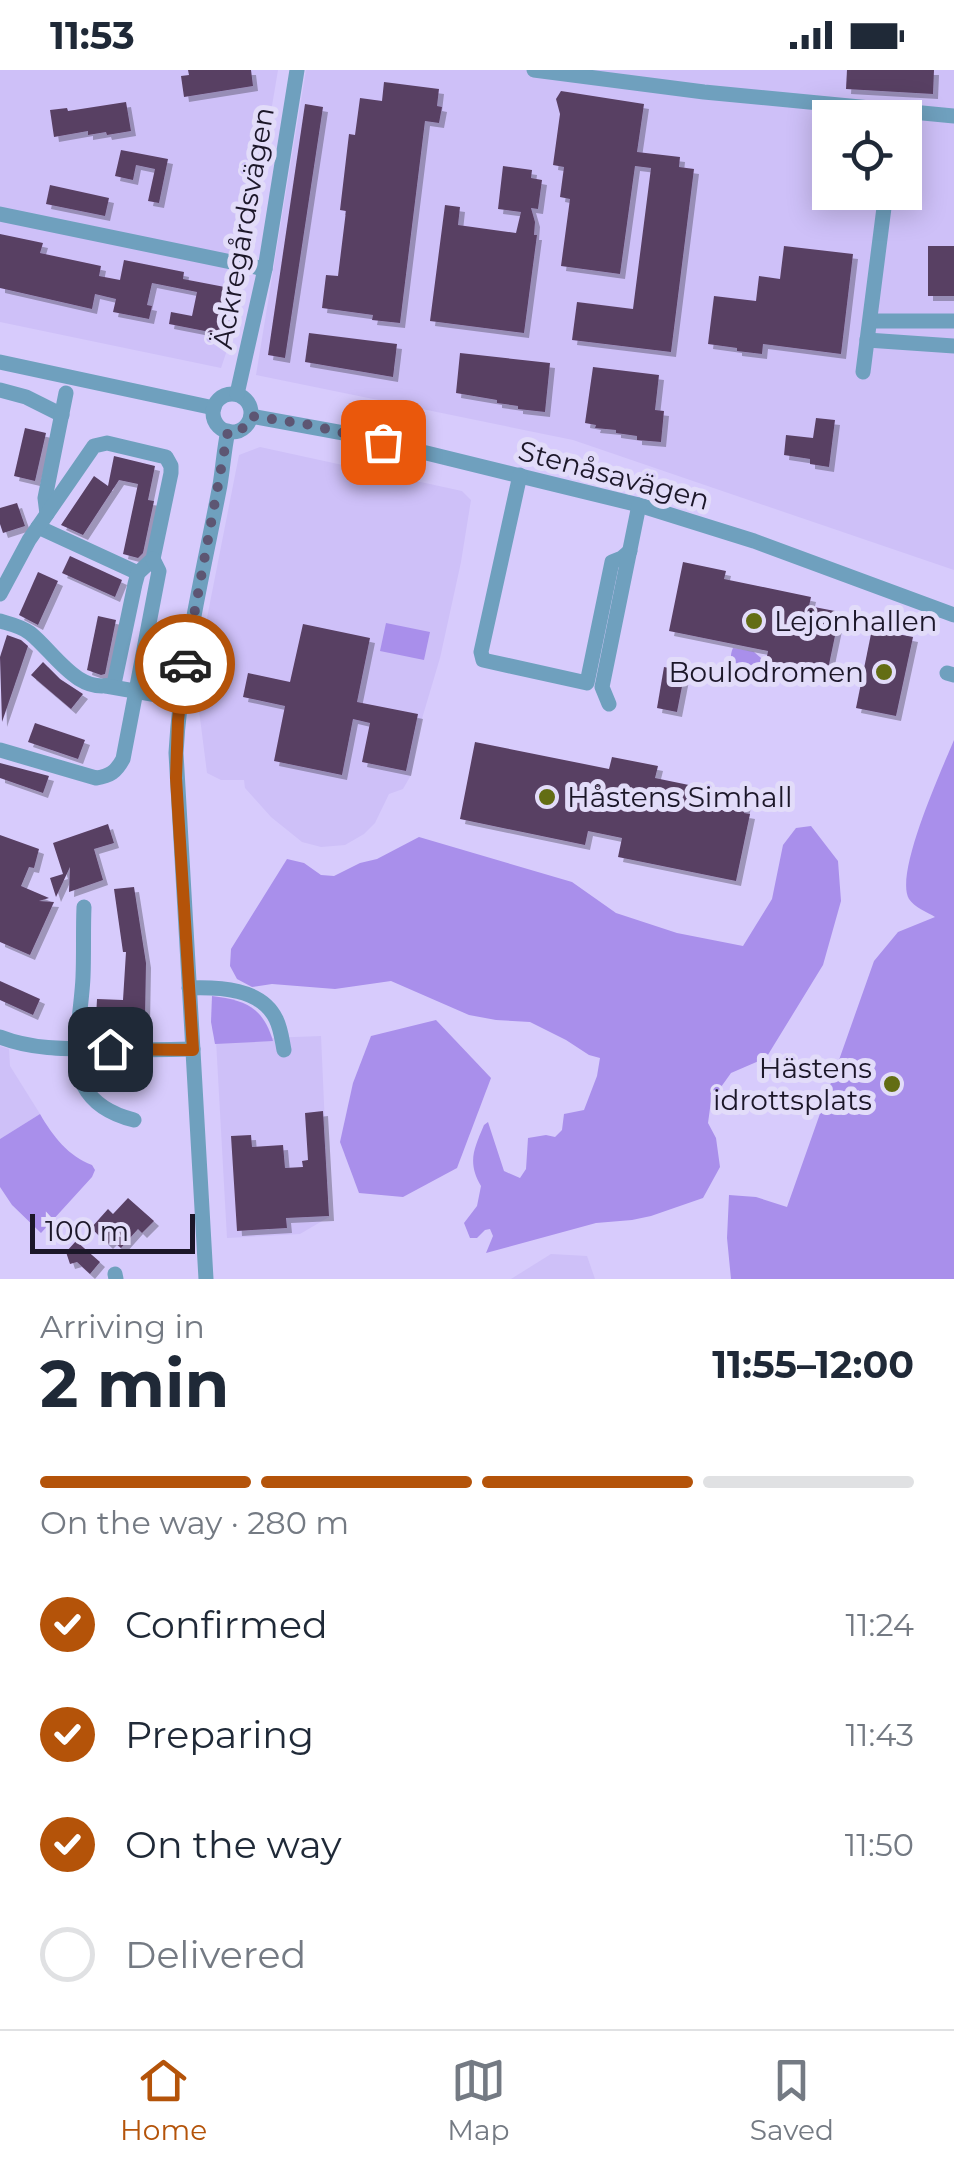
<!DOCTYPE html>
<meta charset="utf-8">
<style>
:root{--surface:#fff;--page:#f6f6f7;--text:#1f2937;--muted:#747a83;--line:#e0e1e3;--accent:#b45309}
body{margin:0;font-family:Montserrat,sans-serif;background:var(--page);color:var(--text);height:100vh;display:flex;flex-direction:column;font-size:38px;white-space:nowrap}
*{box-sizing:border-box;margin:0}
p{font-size:32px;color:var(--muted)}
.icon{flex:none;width:55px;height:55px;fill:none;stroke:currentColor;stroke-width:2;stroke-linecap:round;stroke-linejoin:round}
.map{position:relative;height:1209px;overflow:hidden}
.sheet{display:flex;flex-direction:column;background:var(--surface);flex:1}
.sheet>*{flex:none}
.controls{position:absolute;left:812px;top:30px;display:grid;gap:20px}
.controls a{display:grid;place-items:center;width:110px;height:110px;border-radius:0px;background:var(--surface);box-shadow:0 5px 25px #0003;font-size:50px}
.scale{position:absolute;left:30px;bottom:25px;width:165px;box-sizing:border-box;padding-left:10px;border:5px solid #1c1729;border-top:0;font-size:28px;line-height:35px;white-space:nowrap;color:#1c1729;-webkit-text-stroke:8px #e2dcf9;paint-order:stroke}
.pin{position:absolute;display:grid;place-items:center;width:85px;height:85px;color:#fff;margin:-42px;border-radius:20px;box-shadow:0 5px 15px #0006}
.courier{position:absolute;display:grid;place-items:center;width:100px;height:100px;margin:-50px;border:8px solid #b45309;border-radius:50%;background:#fff;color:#222;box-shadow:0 2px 12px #0007}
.summary em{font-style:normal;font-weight:700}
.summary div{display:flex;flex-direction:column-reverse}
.summary{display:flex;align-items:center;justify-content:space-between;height:170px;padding:0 40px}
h1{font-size:65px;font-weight:700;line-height:75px}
.bar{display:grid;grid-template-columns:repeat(4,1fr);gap:15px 10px;align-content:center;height:120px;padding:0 40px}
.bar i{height:12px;border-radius:8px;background:var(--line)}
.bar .selected{background:var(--accent)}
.bar p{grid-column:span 4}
ol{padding:0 40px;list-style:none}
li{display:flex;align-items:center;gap:30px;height:110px}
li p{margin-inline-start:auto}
li .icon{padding:10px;border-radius:50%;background:var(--accent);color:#fff;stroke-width:4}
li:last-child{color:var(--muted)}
li i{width:55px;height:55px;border:5px solid var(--line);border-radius:50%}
.status{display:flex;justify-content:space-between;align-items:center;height:70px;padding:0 50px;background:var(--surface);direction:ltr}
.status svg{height:28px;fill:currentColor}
.tab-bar{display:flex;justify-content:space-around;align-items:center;height:140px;border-top:2px solid var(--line);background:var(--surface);font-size:28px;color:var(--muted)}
.tab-bar a{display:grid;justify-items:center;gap:5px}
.tab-bar .selected{color:var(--accent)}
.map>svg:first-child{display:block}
.built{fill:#cec0f8;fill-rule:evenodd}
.green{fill:#a98feb}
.building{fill:#593f64;filter:url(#shadow)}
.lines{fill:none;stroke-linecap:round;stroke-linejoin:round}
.minor{stroke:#6fa0be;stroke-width:15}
.done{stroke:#5d5673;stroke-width:10;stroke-dasharray:0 18}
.route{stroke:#b45309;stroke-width:12}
.poi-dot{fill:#636d14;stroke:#e2dcf9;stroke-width:4}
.labels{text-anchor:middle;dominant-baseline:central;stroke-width:10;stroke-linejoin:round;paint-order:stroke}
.street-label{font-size:28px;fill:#1c1729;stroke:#e2dcf9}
.poi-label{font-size:28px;fill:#1c1729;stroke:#e2dcf9;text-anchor:start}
</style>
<div class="status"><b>11:53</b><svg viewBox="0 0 49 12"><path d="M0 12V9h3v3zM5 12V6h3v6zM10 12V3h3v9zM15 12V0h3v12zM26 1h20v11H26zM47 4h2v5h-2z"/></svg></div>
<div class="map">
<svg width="954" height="1209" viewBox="0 0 954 1209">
<defs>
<filter id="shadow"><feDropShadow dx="5" dy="5" stdDeviation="0" flood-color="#0004"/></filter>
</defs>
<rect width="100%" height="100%" fill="#d7cbfc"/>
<!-- built -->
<g class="built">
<path d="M0,0H278L235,256L221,298L0,252Z"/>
<path d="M306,0H954V500L573,370L256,305ZM830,48H905V122H830Z"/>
<path d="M260,377L462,421L471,430L461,492L440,588L421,652L411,705L403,719L389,724L375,753L364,764L345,775L321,777L302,772L271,747L245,718L244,710H221L207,703L195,609L239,385Z"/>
<path d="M321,966L329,1147L300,1164L227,1168L216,970Z"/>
<path d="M0,976L9,979L10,996L40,1044L0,1069Z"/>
<path d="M551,1184L587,1186L595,1209H511Z"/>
</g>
<!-- green -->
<g class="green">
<path d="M386,553L430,562L424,590L380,581Z"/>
<path d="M733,578L754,582L768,594L815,605V612C797,611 735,606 731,586C731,583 732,580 733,578Z"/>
<path d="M954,670V1209H731L727,1168L729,1125L756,1127L787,1137L874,891L898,862L935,847C927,842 914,837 909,829C894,804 942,699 954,670Z"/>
<path d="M811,756L838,791L841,831L823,895L766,988L731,1003L711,1031L708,1053L716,1068L720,1097L703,1128L651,1146L632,1150L596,1153L486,1183L493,1166L490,1159L485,1160L477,1168H470L464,1153L477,1136L481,1116C467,1092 474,1079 484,1055L488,1052L504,1101L520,1108L526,1099L528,1068L546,1065L555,1067L562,1060L564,1044L584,1040L597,1006L600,988L589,985L566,970L530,952L496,950L469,945L391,911L335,919L272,914L252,917L237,909L230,896L231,879L287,789L304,793L321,805L334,806L360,793L377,789L419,767L572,812L616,843L677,863L743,876L772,829L783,775L796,758Z"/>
<path d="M212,926C245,930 263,937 273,971L215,974L211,952Z"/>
<path d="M436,950L491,1008L457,1098L403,1127L359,1123L340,1072L353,1013L371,966Z"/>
<path d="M40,1044C52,1065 69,1087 92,1095L95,1100L92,1107L41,1163L12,1135L0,1117V1069Z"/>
</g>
<!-- building -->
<g class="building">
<path d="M188,0H251L253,16L184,27L181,6L189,5Z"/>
<path d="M847,0H934L933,24L846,19Z"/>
<path d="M384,12L439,19L437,36L442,37L439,53L425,51L400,253L372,250L373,245L322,238L326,205L338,206L346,141L340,140L349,64L355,65L360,28L382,31Z"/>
<path d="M561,21L644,34L637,82L680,87L679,97L694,99L671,282L572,270L577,232L633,239L651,98L635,96L620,204L561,196L570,129L560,127L564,97L553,95L560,44L556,29Z"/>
<path d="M126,32L131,61L107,65L106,62L88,65V61L54,67L50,40L67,38L68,41Z"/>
<path d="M305,34L323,37L285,288L268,285Z"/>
<path d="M121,80L168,89L159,133L148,131L155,99L136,95L133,110L115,106Z"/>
<path d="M503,96L532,100L531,108L542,110L538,139L531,138L535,152L534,165H537L524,263L430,251L445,135L460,137L458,155L516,163L521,142L498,139Z"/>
<path d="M50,115L109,128L105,146L46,134Z"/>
<path d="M0,164L43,173L40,183L101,196L99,206L120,210L124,190L184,202L183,209L230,218L220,264L169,254L171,242L192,246L197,222L152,213L147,235L152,236L149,249L113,242L116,229L95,224L92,239L0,218Z"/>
<path d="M784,176L853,184L841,284L763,274L762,284L737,281V278L708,274L714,226L756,231L759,206L780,209Z"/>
<rect x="928" y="176" width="26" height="50"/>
<path d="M309,263L397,274L393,307L305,292Z"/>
<path d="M460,283L550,293L545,342L518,339V336L497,333V330L456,323Z"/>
<path d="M593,297L659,305L655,340L664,341L661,372L637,370V366L616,363V360L595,358L596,355L585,353Z"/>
<path d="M816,348L835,350L829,397L810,394V389L784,385L786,365L813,368Z"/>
<path d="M25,358L46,363L35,411L14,406Z"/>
<path d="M114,386L155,396L148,430L154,431L143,483L138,488L123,484L138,414L119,410L83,465L61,455L94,406L108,416Z"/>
<path d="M17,433L25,456L3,463L0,454V438Z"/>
<path d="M70,486L122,510L115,527L62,503Z"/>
<path d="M683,492L726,501L724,509L811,527L809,536L840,542L827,604L766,592L768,581L669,561Z"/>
<path d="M38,502L58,511L38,555L19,545Z"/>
<path d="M98,546L116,550L105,604L101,605L87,600Z"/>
<path d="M303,554L370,568L357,632L418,644L406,701L362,692L370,653L353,649L342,705L274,691L285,636L243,627L248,603L290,612Z"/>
<path d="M872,559L913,567L896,646L856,638Z"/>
<path d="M7,565L21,570L28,576L2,652L0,587Z"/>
<path d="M43,592L60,609L83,624L71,639L31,605Z"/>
<path d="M664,597L685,601L677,642L657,638Z"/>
<path d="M35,653L85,670L78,689L28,672Z"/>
<path d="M475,672L609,699L612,687L658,696L655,708L747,727L744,743L750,744L736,811L618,787L622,768L588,761L585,775L460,749Z"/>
<path d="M0,693L49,706L43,723L0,708Z"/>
<path d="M108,754L114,773L94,779L103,810L69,822L70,797L56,827L50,808L63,804L53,773Z"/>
<path d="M0,765L39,779L34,798L29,797L21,816L49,828L39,831L54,832L30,885L0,872Z"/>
<path d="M134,817L146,893L145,949L96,948L97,929L123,930L126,882H123L114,819Z"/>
<path d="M0,911L40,929L33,945L0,930Z"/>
<path d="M323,1041L329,1146L286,1148L287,1158L237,1161L231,1066L251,1065L252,1077L283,1075L285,1098L303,1097L302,1091L308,1090L305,1043Z"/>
<path d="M128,1128L154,1151L142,1163L138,1159L121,1178L112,1170L108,1174L91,1158L108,1139L113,1144Z"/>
<path d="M76,1171L100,1192L90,1204L77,1192L70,1194L66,1182Z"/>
</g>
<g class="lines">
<!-- minor -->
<g class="minor">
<path d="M534,0L704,22L954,46"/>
<path d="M0,144L265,199"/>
<path d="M870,251H954"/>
<path d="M867,270L954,276"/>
<path d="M0,292L214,338"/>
<path d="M863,302L886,122"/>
<path d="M0,320L26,327L62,345"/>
<circle cx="232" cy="343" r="19"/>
<path d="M237,324L265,199L297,0"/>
<path d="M251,346L349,364L639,435L754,471L954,545"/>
<path d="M520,405L481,582L483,590L587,613L612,492L622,488L630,481"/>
<path d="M47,444L45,428L66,323"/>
<path d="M38,457L138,503"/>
<path d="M0,524L29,470L94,376L107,373L166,387L171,396V403L153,489L138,503L135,514L114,614C78,626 54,582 30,563C21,556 10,554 0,551"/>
<path d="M947,603L954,605"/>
<path d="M106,616L180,629"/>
<path d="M609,634L602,617L639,435"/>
<path d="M0,680L96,708C110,706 116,702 123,689L159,501L153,489"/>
<path d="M84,837C83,861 84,884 83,907C82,938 70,989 84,1016C94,1035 114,1045 134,1050"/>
<path d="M189,918C219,917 261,918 276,949C281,959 282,970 284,980"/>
<path d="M0,967C33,980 69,979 104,979C134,980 163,980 193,979"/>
<path d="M115,1204L116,1209"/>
<path d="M206,1209L176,683C181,592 203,504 220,415C223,397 224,379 228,361"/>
</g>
</g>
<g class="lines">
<!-- done -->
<path class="done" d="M185,594L228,361L242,359L251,346L305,354L383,372"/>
<!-- route -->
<path class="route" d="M110,979L193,980L176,708L178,650L185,594"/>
</g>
<!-- markers -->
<g class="poi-dot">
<circle cx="754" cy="551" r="10"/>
<circle cx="884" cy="602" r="10"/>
<circle cx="547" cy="727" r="10"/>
<circle cx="892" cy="1014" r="10"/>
</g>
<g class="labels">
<!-- street labels -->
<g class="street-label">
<text transform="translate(243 158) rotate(-80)">Äckregårdsvägen</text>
<text transform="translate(614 405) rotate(15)">Stenåsavägen</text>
</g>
<!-- poi labels -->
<g class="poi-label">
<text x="774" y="551">Lejonhallen</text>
<text x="864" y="602" text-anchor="end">Boulodromen</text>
<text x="567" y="727">Håstens Simhall</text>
<text x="872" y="998" text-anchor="end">Hästens<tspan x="872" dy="32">idrottsplats</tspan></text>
</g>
</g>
</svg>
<div class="controls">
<a><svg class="icon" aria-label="locate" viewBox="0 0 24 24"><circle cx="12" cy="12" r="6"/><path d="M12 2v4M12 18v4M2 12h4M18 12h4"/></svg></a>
</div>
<div class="scale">100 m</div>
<div class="pin" style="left:383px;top:372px;background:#ea580c"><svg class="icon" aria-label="bag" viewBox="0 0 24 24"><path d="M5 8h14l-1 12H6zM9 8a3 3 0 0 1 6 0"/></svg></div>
<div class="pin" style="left:110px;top:979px;background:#1f2937"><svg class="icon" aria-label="home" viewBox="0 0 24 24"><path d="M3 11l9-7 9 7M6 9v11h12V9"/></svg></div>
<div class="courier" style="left:185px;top:594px"><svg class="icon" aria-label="car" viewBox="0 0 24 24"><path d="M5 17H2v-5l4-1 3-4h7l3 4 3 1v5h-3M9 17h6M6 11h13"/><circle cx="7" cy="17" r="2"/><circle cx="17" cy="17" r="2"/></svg></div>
</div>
<section class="sheet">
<div class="summary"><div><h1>2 min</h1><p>Arriving in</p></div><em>11:55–12:00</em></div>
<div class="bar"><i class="selected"></i><i class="selected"></i><i class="selected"></i><i></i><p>On the way · 280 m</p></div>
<ol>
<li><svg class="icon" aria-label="check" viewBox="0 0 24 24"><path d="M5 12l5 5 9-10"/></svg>Confirmed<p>11:24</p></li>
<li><svg class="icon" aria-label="check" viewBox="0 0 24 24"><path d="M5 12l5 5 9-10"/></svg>Preparing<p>11:43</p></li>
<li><svg class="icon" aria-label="check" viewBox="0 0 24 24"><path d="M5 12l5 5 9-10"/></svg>On the way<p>11:50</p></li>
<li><i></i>Delivered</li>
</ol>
</section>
<nav class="tab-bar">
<a class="selected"><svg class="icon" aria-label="home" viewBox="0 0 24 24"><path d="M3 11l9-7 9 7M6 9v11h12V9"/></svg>Home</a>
<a><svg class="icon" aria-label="map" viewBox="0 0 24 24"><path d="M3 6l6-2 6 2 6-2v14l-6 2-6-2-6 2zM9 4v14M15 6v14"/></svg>Map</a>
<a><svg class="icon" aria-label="saved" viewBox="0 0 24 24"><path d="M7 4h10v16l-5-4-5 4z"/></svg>Saved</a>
</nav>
